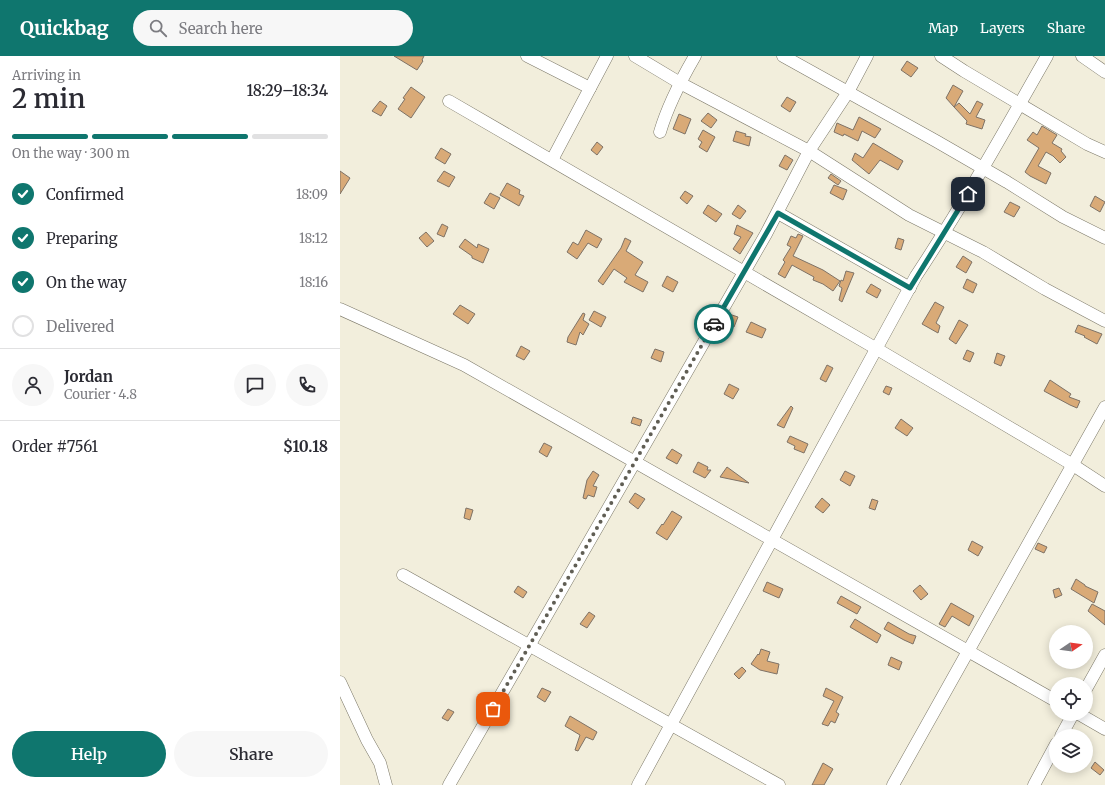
<!DOCTYPE html>
<meta charset="utf-8">
<style>
:root{--surface:#fff;--page:#f7f7f7;--text:#2b2b33;--muted:#7c7c81;--line:#e1e1e2;--accent:#0f766e}
body{margin:0;font-family:Merriweather,serif;background:var(--page);color:var(--text);height:100vh;display:flex;flex-direction:column;font-size:15px;white-space:nowrap}
*{box-sizing:border-box;margin:0}
p{font-size:13px;color:var(--muted)}
.icon{flex:none;width:22px;height:22px;fill:none;stroke:currentColor;stroke-width:2;stroke-linecap:round;stroke-linejoin:round}
.map{position:relative;flex:1;overflow:hidden}
.sheet{display:flex;flex-direction:column;background:var(--surface);width:340px}
.sheet>*{flex:none}
.needle{width:26px;rotate:77deg}
.buttons{position:absolute;left:709px;top:569px;display:grid;gap:8px}
.buttons a{display:grid;place-items:center;width:44px;height:44px;border-radius:50%;background:var(--surface);box-shadow:0 2px 10px #0003;font-size:20px}
.pin{position:absolute;display:grid;place-items:center;width:34px;height:34px;color:#fff;margin:-17px;border-radius:8px;box-shadow:0 2px 6px #0006}
.courier{position:absolute;display:grid;place-items:center;width:40px;height:40px;margin:-20px;border:3px solid #0f766e;border-radius:50%;background:#fff;color:#222;box-shadow:0 1px 5px #0007}
.head em{font-style:normal;font-weight:600}
.head div{display:flex;flex-direction:column-reverse}
.head{display:flex;align-items:center;justify-content:space-between;height:68px;padding:0 12px}
h1{font-size:26px;font-weight:600;line-height:30px}
.bar{display:grid;grid-template-columns:repeat(4,1fr);gap:6px 4px;align-content:center;height:48px;padding:0 12px}
.bar i{height:5px;border-radius:3px;background:var(--line)}
.bar .current{background:var(--accent)}
.bar p{grid-column:span 4}
.line{display:flex;align-items:center;gap:10px;padding:0 12px;border-top:1px solid var(--line)}
.line div{flex:1}
.round{display:grid;place-items:center;flex:none;width:42px;height:42px;border-radius:21px;background:var(--page)}
ol{padding:0 12px;list-style:none}
li{display:flex;align-items:center;gap:12px;height:44px}
li p{margin-inline-start:auto}
li .icon{padding:4px;border-radius:50%;background:var(--accent);color:#fff;stroke-width:4}
li:last-child{color:var(--muted)}
li i{width:22px;height:22px;border:2px solid var(--line);border-radius:50%}
.button{display:flex;gap:8px;margin-top:auto;padding:8px 12px}
.button a{flex:1;height:46px;border-radius:24px;background:var(--accent);color:#fff;font-size:16px;font-weight:600;line-height:46px;text-align:center}
.button a+a{background:var(--page);color:var(--text)}
header{display:flex;align-items:center;gap:24px;box-sizing:border-box;height:56px;padding:0 20px;background:var(--accent);color:#fff}
header strong{font-size:19px}
nav{display:flex;gap:22px;margin-inline-start:auto;font-size:14px}
.search{width:280px;height:36px;background:var(--page);display:flex;align-items:center;gap:10px;box-sizing:border-box;padding:0 14px;border-radius:22px;color:var(--muted);font-size:15px}
main{display:flex;flex:1;min-height:0}
.map>svg:first-child{display:block}
.building{fill:#d9aa77;stroke:#7e7266}
.lines{fill:none;stroke-linecap:round;stroke-linejoin:round}
.minor-casing{stroke:#7c7868;stroke-width:13}
.minor{stroke:#fff;stroke-width:12}
.done{stroke:#605e54;stroke-width:4;stroke-dasharray:0 7.2}
.route{stroke:#0f766e;stroke-width:5}
</style>
<header>
<strong>Quickbag</strong>
<div class="search"><svg class="icon" aria-label="search" viewBox="0 0 24 24"><circle cx="10" cy="10" r="6"/><path d="M15 15l6 6"/></svg>Search here</div>
<nav><a>Map</a><a>Layers</a><a>Share</a></nav>
</header>
<main>
<section class="sheet">
<div class="head"><div><h1>2 min</h1><p>Arriving in</p></div><em>18:29–18:34</em></div>
<div class="bar"><i class="current"></i><i class="current"></i><i class="current"></i><i></i><p>On the way · 300 m</p></div>
<ol>
<li><svg class="icon" aria-label="check" viewBox="0 0 24 24"><path d="M5 12l5 5 9-10"/></svg>Confirmed<p>18:09</p></li>
<li><svg class="icon" aria-label="check" viewBox="0 0 24 24"><path d="M5 12l5 5 9-10"/></svg>Preparing<p>18:12</p></li>
<li><svg class="icon" aria-label="check" viewBox="0 0 24 24"><path d="M5 12l5 5 9-10"/></svg>On the way<p>18:16</p></li>
<li><i></i>Delivered</li>
</ol>
<div class="line" style="height:72px"><a class="round"><svg class="icon" aria-label="person" viewBox="0 0 24 24"><circle cx="12" cy="8" r="4"/><path d="M4 21q1-7 8-7t8 7"/></svg></a><div><b>Jordan</b><p>Courier · 4.8</p></div><a class="round"><svg class="icon" aria-label="chat" viewBox="0 0 24 24"><path d="M4 5h16v11H9l-5 4z"/></svg></a><a class="round"><svg class="icon" aria-label="phone" viewBox="0 0 24 24"><path d="M5 4h4l2 5-3 2q2 4 5 5l2-3 5 2v4C11 20 4 13 5 4z"/></svg></a></div>
<div class="line" style="height:52px"><div>Order #7561</div><b>$10.18</b></div>
<div class="button"><a>Help</a><a>Share</a></div>
</section>
<div class="map">
<svg width="765" height="729" viewBox="0 0 765 729">
<rect width="100%" height="100%" fill="#f2eedc"/>
<!-- building -->
<g class="building">
<path d="M54,0H84L82,4L83,5L77,14Z"/>
<path d="M567,5L578,12L571,21L561,14Z"/>
<path d="M613,29L623,35L614,51L606,42Z"/>
<path d="M71,31L85,41L71,62L58,53L65,43L63,42Z"/>
<path d="M447,41L456,46L450,56L441,50Z"/>
<path d="M40,45L47,50L41,60L32,55Z"/>
<path d="M637,45L643,48L636,61L645,64L642,73L626,68L627,65L614,51L619,47L630,58Z"/>
<path d="M368,57L377,64L371,72L361,65Z"/>
<path d="M339,58L351,63L345,78L333,73Z"/>
<path d="M519,61L541,73L535,82L522,75L518,85L504,78L503,80L494,76L497,67L513,74Z"/>
<path d="M702,70L717,79L712,87L722,93L721,95L726,101L720,107L713,100L706,96L698,110L711,117L706,128L690,120L685,116L699,92L687,84L693,76L697,79Z"/>
<path d="M363,74L375,81L367,96L359,91L362,86L358,83Z"/>
<path d="M396,75L406,78L405,80L411,81L409,90L393,85Z"/>
<path d="M257,86L263,91L257,99L251,94Z"/>
<path d="M533,87L563,105L558,114L540,104L529,118L512,104L515,97L523,102Z"/>
<path d="M101,92L111,98L105,108L95,102Z"/>
<path d="M445,99L453,104L447,114L439,110Z"/>
<path d="M0,115L10,122L0,138Z"/>
<path d="M104,115L115,121L109,131L97,125Z"/>
<path d="M491,118L501,125L498,129L488,122Z"/>
<path d="M167,127L180,134L179,138L184,140L179,150L160,139Z"/>
<path d="M494,129L507,134L503,144L490,137Z"/>
<path d="M345,135L353,140L347,148L340,142Z"/>
<path d="M150,137L160,142L154,153L144,147Z"/>
<path d="M755,140L765,146L760,156L750,150Z"/>
<path d="M670,146L680,151L674,161L664,156Z"/>
<path d="M368,149L382,158L376,166L363,157Z"/>
<path d="M398,149L406,155L400,163L392,158Z"/>
<path d="M102,168L108,171L104,181L97,178Z"/>
<path d="M397,169L413,177L400,198L393,193L401,181L394,178Z"/>
<path d="M246,174L262,183L257,192L248,187L237,203L227,196L233,186L238,189Z"/>
<path d="M86,176L94,185L87,191L79,182Z"/>
<path d="M458,178L463,180L453,200L483,214L500,225L493,235L483,228L473,224L474,221L452,209L445,222L438,218L445,206L443,204L451,191L447,189L451,180L456,182Z"/>
<path d="M285,182L291,185L286,195L303,206L295,219L308,226L303,236L284,226L287,222L274,213L263,229L258,225L281,192Z"/>
<path d="M558,182L564,184L561,194L555,192Z"/>
<path d="M125,183L137,192L138,188L149,193L143,207L132,202V200L119,191Z"/>
<path d="M623,200L632,206L626,217L616,211Z"/>
<path d="M506,215L514,217L502,246L499,244L502,232L499,230L501,224L503,225Z"/>
<path d="M327,220L338,226L333,236L322,230Z"/>
<path d="M627,223L637,228L633,237L623,232Z"/>
<path d="M531,228L541,234L537,242L526,236Z"/>
<path d="M595,246L604,251L596,267L600,270L598,277L582,268Z"/>
<path d="M120,249L135,258L128,268L113,258Z"/>
<path d="M254,255L266,261L261,271L249,264Z"/>
<path d="M243,257L245,258L243,264L249,268L243,279L240,276L236,289L227,286L228,281Z"/>
<path d="M389,258L398,261L394,271L385,268Z"/>
<path d="M619,264L628,269L616,288L609,283Z"/>
<path d="M411,266L426,273L422,282L406,276Z"/>
<path d="M738,269L762,278L757,288L744,281L745,280L735,276Z"/>
<path d="M181,290L190,295L184,304L176,300Z"/>
<path d="M315,293L324,296L321,306L311,302Z"/>
<path d="M627,294L634,297L630,306L623,303Z"/>
<path d="M657,297L665,300L661,310L654,307Z"/>
<path d="M487,309L493,312L486,326L480,323Z"/>
<path d="M710,324L731,338L729,341L740,345L737,352L730,349L704,335Z"/>
<path d="M389,328L399,333L393,343L384,338Z"/>
<path d="M546,330L552,332L549,339L543,336Z"/>
<path d="M451,350L453,352L444,372L437,369Z"/>
<path d="M293,361L302,364L300,370L291,367Z"/>
<path d="M561,363L573,372L567,380L555,372Z"/>
<path d="M450,380L468,388L464,397L454,393L455,390L447,386Z"/>
<path d="M204,387L212,391L207,401L199,396Z"/>
<path d="M332,393L342,399L337,408L326,402Z"/>
<path d="M358,406L368,411L367,414H371L365,422L353,416Z"/>
<path d="M387,411L409,427L380,421Z"/>
<path d="M253,415L259,419L253,430L257,431L254,441L248,439L246,443L243,442L247,424Z"/>
<path d="M505,415L515,420L510,430L500,424Z"/>
<path d="M295,437L305,443L298,453L289,446Z"/>
<path d="M482,442L490,449L483,457L475,451Z"/>
<path d="M532,443L538,445L535,454L529,452Z"/>
<path d="M126,452L133,454L130,464L124,462Z"/>
<path d="M332,455L342,461L327,484L316,477L322,468L323,469Z"/>
<path d="M632,485L643,491L638,500L628,494Z"/>
<path d="M698,487L707,491L704,497L695,493Z"/>
<path d="M736,523L745,529V530L758,536L754,547L731,533Z"/>
<path d="M427,526L443,533L439,542L423,535Z"/>
<path d="M580,529L588,538L581,544L573,535Z"/>
<path d="M178,530L187,536L183,542L174,536Z"/>
<path d="M719,532L722,539L715,542L713,534Z"/>
<path d="M501,540L521,551L517,558L497,547Z"/>
<path d="M611,547L634,560L629,570L612,560L605,571L599,568Z"/>
<path d="M752,548L765,555V569L748,555Z"/>
<path d="M249,556L255,560L247,572L240,568Z"/>
<path d="M515,563L541,579L537,587L510,571Z"/>
<path d="M548,566L569,578L576,580L573,588L564,584L544,573Z"/>
<path d="M421,593L430,596L427,605L439,608L437,618L420,614L411,608L418,598L419,599Z"/>
<path d="M551,601L562,606L559,614L548,609Z"/>
<path d="M402,611L406,615L399,623L394,618Z"/>
<path d="M202,632L211,636L205,646L197,641Z"/>
<path d="M486,632L503,641L496,656L499,658L495,667L491,665L488,670L482,668L494,645L483,640Z"/>
<path d="M108,653L114,656L108,665L102,662Z"/>
<path d="M230,660L257,676L253,684L246,681L238,695L235,694L240,679L225,670Z"/>
<path d="M755,706L764,714L760,719L751,712Z"/>
<path d="M483,707L493,713L484,729H472Z"/>
</g>
<g class="lines">
<!-- minor casing -->
<g class="minor-casing">
<g id="minor">
<path d="M187,0L250,32"/>
<path d="M295,0L340,27L469,95L569,159L643,196L705,233L765,265"/>
<path d="M443,0L596,85L667,126L723,161L765,182"/>
<path d="M601,0L624,15L747,88L765,96"/>
<path d="M742,0L765,16"/>
<path d="M109,45L537,293L733,409L765,430"/>
<path d="M320,76C328,49 341,24 355,0"/>
<path d="M212,104L267,0"/>
<path d="M438,157L570,232"/>
<path d="M0,253L124,309L716,645"/>
<path d="M63,519L439,729"/>
<path d="M0,626L27,684L40,707L46,729"/>
<path d="M746,633L765,599"/>
<path d="M739,658L765,673"/>
<path d="M721,680L733,658"/>
<path d="M109,729L426,178L469,95L508,36L527,0"/>
<path d="M298,729L576,220C623,149 665,74 707,0"/>
<path d="M553,729L765,351"/>
<path d="M694,729L716,688"/>
</g>
</g>
<!-- minor -->
<use href="#minor" class="minor"/>
</g>
<g class="lines">
<!-- done -->
<path class="done" d="M153,653L374,268"/>
<!-- route -->
<path class="route" d="M374,268L438,157L570,232L628,138"/>
</g>
</svg>
<div class="buttons">
<a><svg class="needle" viewBox="-14 -14 28 28"><path d="M0-13l5 13h-10z" fill="#e53935"/><path d="M0 13l5-13h-10z" fill="#7c7c81"/></svg></a>
<a><svg class="icon" aria-label="locate" viewBox="0 0 24 24"><circle cx="12" cy="12" r="6"/><path d="M12 2v4M12 18v4M2 12h4M18 12h4"/></svg></a>
<a><svg class="icon" aria-label="layers" viewBox="0 0 24 24"><path d="M12 4l9 5-9 5-9-5zM3 14l9 5 9-5"/></svg></a>
</div>
<div class="pin" style="left:153px;top:653px;background:#ea580c"><svg class="icon" aria-label="bag" viewBox="0 0 24 24"><path d="M5 8h14l-1 12H6zM9 8a3 3 0 0 1 6 0"/></svg></div>
<div class="pin" style="left:628px;top:138px;background:#1f2937"><svg class="icon" aria-label="home" viewBox="0 0 24 24"><path d="M3 11l9-7 9 7M6 9v11h12V9"/></svg></div>
<div class="courier" style="left:374px;top:268px"><svg class="icon" aria-label="car" viewBox="0 0 24 24"><path d="M5 17H2v-5l4-1 3-4h7l3 4 3 1v5h-3M9 17h6M6 11h13"/><circle cx="7" cy="17" r="2"/><circle cx="17" cy="17" r="2"/></svg></div>
</div>
</main>
